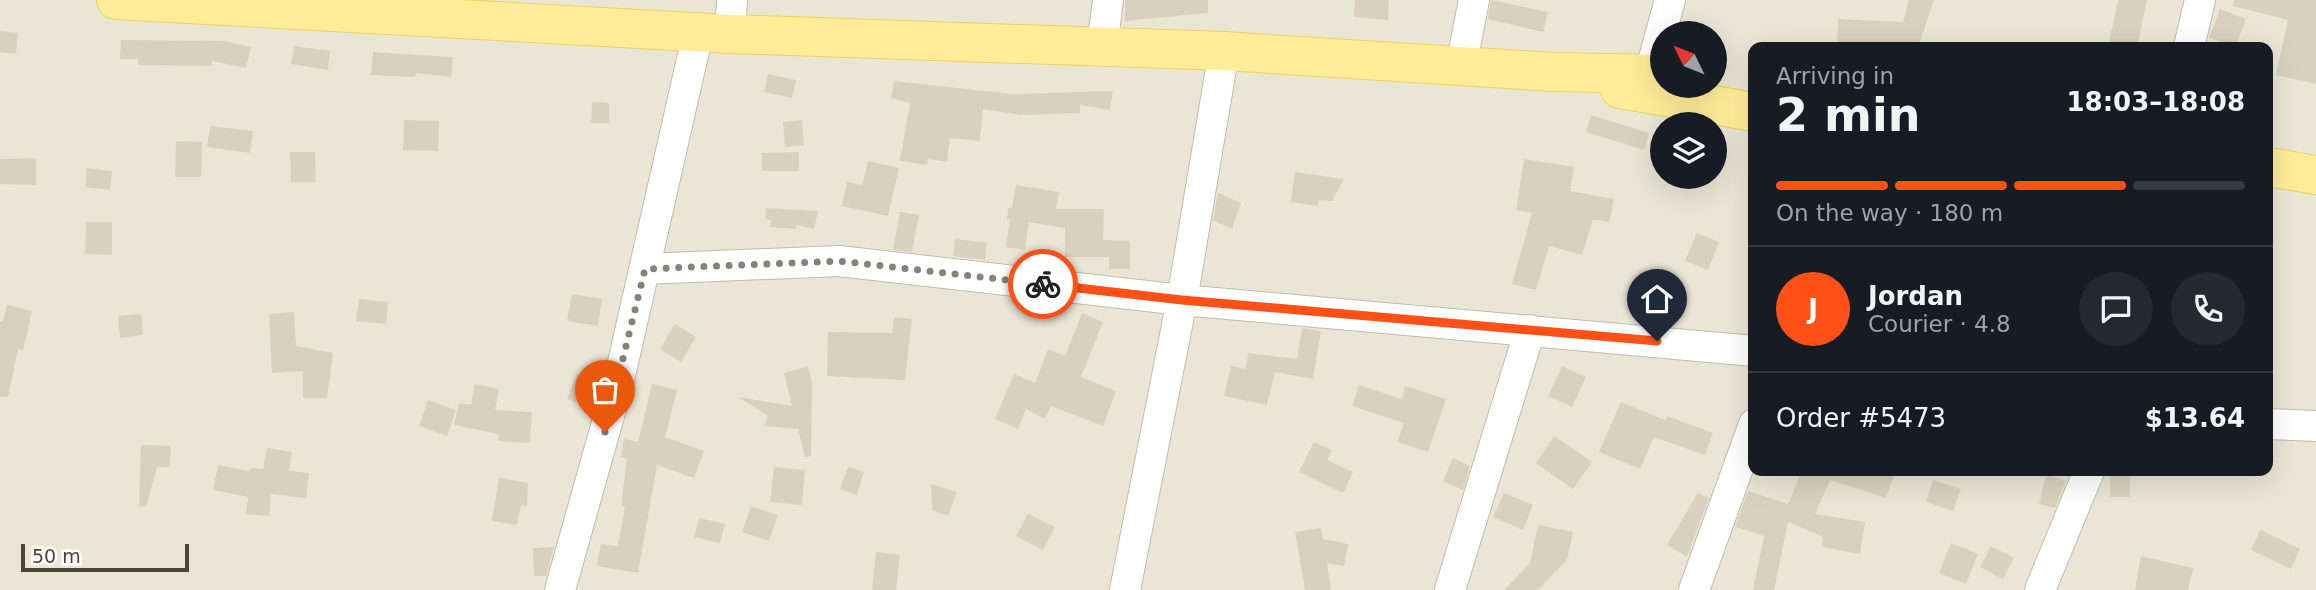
<!DOCTYPE html>
<meta charset="utf-8">
<style>
:root{--surface:#171b24;--page:#242831;--text:#f1f3f6;--muted:#9ea1a6;--line:#363941;--accent:#ff5117}
body{margin:0;font-family:"DejaVu Sans",sans-serif;background:var(--page);color:var(--text);height:100vh;display:flex;flex-direction:column;font-size:26px;white-space:nowrap}
*{box-sizing:border-box;margin:0}
p{font-size:23px;color:var(--muted)}
.icon{flex:none;width:38px;height:38px;fill:none;stroke:currentColor;stroke-width:2;stroke-linecap:round;stroke-linejoin:round}
.map{position:relative;flex:1;overflow:hidden}
.side{position:absolute;left:1748px;top:42px;width:525px;height:434px;display:flex;flex-direction:column;background:var(--surface);border-radius:14px;box-shadow:0 7px 28px #0002}
.side>*{flex:none}
.needle{width:46px;rotate:313deg}
.controls{position:absolute;left:1650px;top:21px;display:grid;gap:14px}
.controls a{display:grid;place-items:center;width:77px;height:77px;border-radius:50%;background:var(--surface);box-shadow:0 7px 28px #0002;font-size:35px}
.scale{position:absolute;left:21px;bottom:18px;width:168px;box-sizing:border-box;padding-left:7px;border:4px solid #4a4536;border-top:0;font-size:19px;line-height:24px;white-space:nowrap;color:#4a4536;-webkit-text-stroke:5px #fff;paint-order:stroke}
.pin{position:absolute;display:grid;place-items:center;width:60px;height:60px;color:#fff;margin:-72px -30px;border-radius:50% 50% 50% 0;rotate:-45deg;box-shadow:0 0 7px #0007}
.pin .icon{rotate:45deg}
.courier{position:absolute;display:grid;place-items:center;width:70px;height:70px;margin:-35px;border:5px solid #ff5117;border-radius:50%;background:#fff;color:#222;box-shadow:0 2px 9px #0007}
.summary em{font-style:normal;font-weight:700}
.summary div{display:flex;flex-direction:column-reverse}
.summary{display:flex;align-items:center;justify-content:space-between;height:119px;padding:0 28px}
h1{font-size:46px;font-weight:700;line-height:52px}
.bar{display:grid;grid-template-columns:repeat(4,1fr);gap:10px 7px;align-content:center;height:84px;padding:0 28px}
.bar i{height:9px;border-radius:5px;background:var(--line)}
.bar .active{background:var(--accent)}
.bar p{grid-column:span 4}
.line{display:flex;align-items:center;gap:18px;padding:0 28px;border-top:2px solid var(--line)}
.line div{flex:1}
.round{display:grid;place-items:center;flex:none;width:74px;height:74px;border-radius:37px;background:var(--page)}
.map>svg:first-child{display:block}
.residential{fill:#eae6d6;fill-rule:evenodd}
.building{fill:#d9d1bd}
.lines{fill:none;stroke-linecap:round;stroke-linejoin:round}
.minor-casing{stroke:#c2bcaa;stroke-width:32}
.major-casing{stroke:#efd25e;stroke-width:40}
.minor{stroke:#fff;stroke-width:30}
.major{stroke:#ffec99;stroke-width:38}
.done{stroke:#868275;stroke-width:7;stroke-dasharray:0 12.6}
.route{stroke:#ff5117;stroke-width:9}
</style>
<div class="map">
<svg width="2316" height="590" viewBox="0 0 2316 590">
<rect width="100%" height="100%" fill="#f6f3e9"/>
<!-- residential -->
<path class="residential" d="M0,0H2316V590H0ZM1662,33H1715V86H1662ZM1754,47H2268V471H1754ZM1662,124H1715V177H1662Z"/>
<!-- building -->
<g class="building">
<path d="M1125,0H1208V13L1125,21Z"/>
<path d="M1355,0H1389L1388,20L1354,17Z"/>
<path d="M1491,0L1548,12L1543,32L1488,19Z"/>
<path d="M1909,0H1934L1918,47H1837L1838,19L1903,22Z"/>
<path d="M2118,0H2147L2137,47H2108Z"/>
<path d="M2234,0H2316V84L2276,75L2288,20L2233,6Z"/>
<path d="M2220,9L2246,19L2235,47L2209,38Z"/>
<path d="M0,31L18,33L16,54L0,52Z"/>
<path d="M121,40L223,41L251,47L246,68L212,61V66L138,65V59H120Z"/>
<path d="M294,46L330,51L328,70L291,64Z"/>
<path d="M373,52L453,57L451,77L416,73L415,77L371,75Z"/>
<path d="M768,74L796,80L792,98L764,92Z"/>
<path d="M894,81L1012,94L1113,91L1110,110L1080,105V113L1021,115L983,109L980,141L950,138L947,162L928,159L927,165L900,161L910,103L891,98Z"/>
<path d="M592,102L609,103V123H591Z"/>
<path d="M1591,115L1649,133L1644,150L1586,132Z"/>
<path d="M404,120L439,121L438,151L403,150Z"/>
<path d="M802,120L804,145L785,147L783,122Z"/>
<path d="M210,126L253,131L250,153L207,147Z"/>
<path d="M176,141L202,142L201,177H175Z"/>
<path d="M290,152H315L316,182H291Z"/>
<path d="M799,152V171H762V153Z"/>
<path d="M36,158V185L0,184V159Z"/>
<path d="M1524,159L1574,167L1570,191L1614,199L1609,222L1593,219L1582,255L1549,246L1536,290L1512,284L1532,213L1516,210Z"/>
<path d="M868,161L899,168L888,216L842,206L847,182L862,185Z"/>
<path d="M87,168L112,171L110,190L85,187Z"/>
<path d="M1295,172L1344,179L1332,201L1319,200L1318,206L1291,202Z"/>
<path d="M1016,185L1059,192L1056,209H1104L1103,240L1130,241V269H1109V257H1065V228L1029,222L1025,250L1006,247L1010,219H1007L1008,208H1012Z"/>
<path d="M1218,193L1241,203L1232,229L1213,220Z"/>
<path d="M766,208L818,211L814,229L796,225V229L770,227L771,220L765,219Z"/>
<path d="M900,212L919,215L912,252L893,250Z"/>
<path d="M86,222H112V255L85,254Z"/>
<path d="M1697,233L1719,242L1708,270L1685,261Z"/>
<path d="M955,239L987,243L985,260L953,256Z"/>
<path d="M572,294L602,299L598,326L567,321Z"/>
<path d="M359,299L388,302L386,324L356,321Z"/>
<path d="M7,305L32,311L23,350L18,349L8,397H0V321H3Z"/>
<path d="M294,312L296,346L333,353L327,398H303V371L272,373L269,314Z"/>
<path d="M1082,313L1103,322L1081,377L1116,391L1103,426L1051,406L1045,419L1026,409L1018,429L995,419L1014,374L1035,383L1048,349L1065,356Z"/>
<path d="M141,314L143,335L120,338L118,316Z"/>
<path d="M894,317L912,319L905,380L827,376L828,332L892,333Z"/>
<path d="M675,324L696,337L681,362L660,349Z"/>
<path d="M1302,328L1321,331L1313,379L1275,372L1267,405L1224,396L1231,366L1246,369L1248,353L1297,359Z"/>
<path d="M808,366L812,384L811,456L805,457L798,429L764,426L768,416L738,397L792,406L784,373Z"/>
<path d="M1562,366L1586,377L1572,407L1548,396Z"/>
<path d="M577,374L598,382L588,407L567,399Z"/>
<path d="M475,384L499,389L495,410L532,412L530,443L498,441L499,434L454,425L459,403L471,405Z"/>
<path d="M652,384L677,390L665,437L704,451L694,478L657,465L638,573L597,566L601,544L618,546L625,506H621L627,458L621,457L624,439L638,442Z"/>
<path d="M1359,385L1402,399L1405,386L1446,399L1428,452L1397,442L1404,423L1352,406Z"/>
<path d="M428,400L456,410L447,436L419,426Z"/>
<path d="M1621,402L1665,420L1667,416L1713,433L1705,455L1654,437L1640,469L1599,452Z"/>
<path d="M1554,436L1592,462L1573,489L1536,463Z"/>
<path d="M1314,442L1332,450L1327,460L1353,472L1343,493L1299,472Z"/>
<path d="M141,445L171,446L170,467H157L146,507L139,506Z"/>
<path d="M267,448L292,452L289,471L309,473L306,498L271,494L269,516L246,514L248,497L213,490L218,465L250,471V468L263,469Z"/>
<path d="M1453,458L1470,466L1463,490L1443,481Z"/>
<path d="M774,467L805,470L802,505L770,502Z"/>
<path d="M848,467L864,472L857,495L840,489Z"/>
<path d="M1802,471H1879L1894,475L1886,498L1830,480L1815,514L1865,522L1860,554L1822,547L1823,537L1788,522L1774,590H1753L1764,536L1735,527L1748,491L1788,504Z"/>
<path d="M2046,475L2066,480L2055,508L2039,504Z"/>
<rect x="2110" y="476" width="20" height="21"/>
<path d="M499,478L528,483L527,506L521,505L517,525L492,521Z"/>
<path d="M1933,480L1961,489L1953,511L1926,502Z"/>
<path d="M931,484L957,492L948,516L932,510Z"/>
<path d="M1504,493L1533,505L1523,530L1493,517Z"/>
<path d="M1698,493L1709,498L1687,557L1667,545Z"/>
<path d="M751,506L778,515L769,541L742,532Z"/>
<path d="M1028,514L1055,527L1043,550L1016,536Z"/>
<path d="M699,518L725,524L720,543L694,537Z"/>
<path d="M1538,525L1573,532L1567,560L1538,590H1504L1530,563Z"/>
<path d="M1321,528L1323,539L1348,544L1344,566L1327,563L1331,590H1305L1295,532Z"/>
<path d="M2260,530L2300,549L2291,569L2251,550Z"/>
<path d="M1951,543L1978,554L1966,584L1939,573Z"/>
<path d="M1991,546L2014,558L2003,579L1980,567Z"/>
<path d="M554,547L546,576H534L533,548Z"/>
<path d="M876,552L900,555L896,590H872Z"/>
<path d="M2141,556L2193,568L2188,590H2135Z"/>
</g>
<g class="lines">
<!-- minor casing -->
<g class="minor-casing">
<g id="minor">
<path d="M730,34L732,0"/>
<path d="M1102,47L1108,0"/>
<path d="M2189,47L2200,0"/>
<path d="M1461,66L1474,0"/>
<path d="M1644,95L1670,0"/>
<path d="M645,269L839,261L1182,300L1754,351"/>
<path d="M2268,424L2316,426"/>
<path d="M560,590L619,380L698,33"/>
<path d="M1125,590L1182,300L1224,51"/>
<path d="M1450,590L1530,330"/>
<path d="M1694,590L1754,424"/>
<path d="M2040,590L2089,471"/>
</g>
</g>
<!-- major casing -->
<g class="major-casing">
<g id="major">
<path d="M116,0L730,34L1224,51L1554,72L1662,74"/>
<path d="M1620,89L1754,112"/>
<path d="M2268,167L2316,175"/>
</g>
</g>
<!-- minor -->
<use href="#minor" class="minor"/>
<!-- major -->
<use href="#major" class="major"/>
</g>
<g class="lines">
<!-- done -->
<path class="done" d="M605,432L645,269L839,261L1043,284"/>
<!-- route -->
<path class="route" d="M1043,284L1182,300L1657,341"/>
</g>
</svg>
<div class="controls">
<a><svg class="needle" viewBox="-14 -14 28 28"><path d="M0-13l5 13h-10z" fill="#e53935"/><path d="M0 13l5-13h-10z" fill="#9ea1a6"/></svg></a>
<a><svg class="icon" aria-label="layers" viewBox="0 0 24 24"><path d="M12 4l9 5-9 5-9-5zM3 14l9 5 9-5"/></svg></a>
</div>
<div class="scale">50 m</div>
<div class="pin" style="left:605px;top:432px;background:#ea580c"><svg class="icon" aria-label="bag" viewBox="0 0 24 24"><path d="M5 8h14l-1 12H6zM9 8a3 3 0 0 1 6 0"/></svg></div>
<div class="pin" style="left:1657px;top:341px;background:#1f2937"><svg class="icon" aria-label="home" viewBox="0 0 24 24"><path d="M3 11l9-7 9 7M6 9v11h12V9"/></svg></div>
<div class="courier" style="left:1043px;top:284px"><svg class="icon" aria-label="bike" viewBox="0 0 24 24"><circle cx="6" cy="16" r="4"/><circle cx="18" cy="16" r="4"/><path d="M6 16l4-8h5l3 8M10 8l3 8H6M13 5h3"/></svg></div>
<section class="side">
<div class="summary"><div><h1>2 min</h1><p>Arriving in</p></div><em>18:03–18:08</em></div>
<div class="bar"><i class="active"></i><i class="active"></i><i class="active"></i><i></i><p>On the way · 180 m</p></div>
<div class="line" style="height:126px"><b class="round" style="background:var(--accent);color:#fff">J</b><div><b>Jordan</b><p>Courier · 4.8</p></div><a class="round"><svg class="icon" aria-label="chat" viewBox="0 0 24 24"><path d="M4 5h16v11H9l-5 4z"/></svg></a><a class="round"><svg class="icon" aria-label="phone" viewBox="0 0 24 24"><path d="M5 4h4l2 5-3 2q2 4 5 5l2-3 5 2v4C11 20 4 13 5 4z"/></svg></a></div>
<div class="line" style="height:91px"><div>Order #5473</div><b>$13.64</b></div>
</section>
</div>
